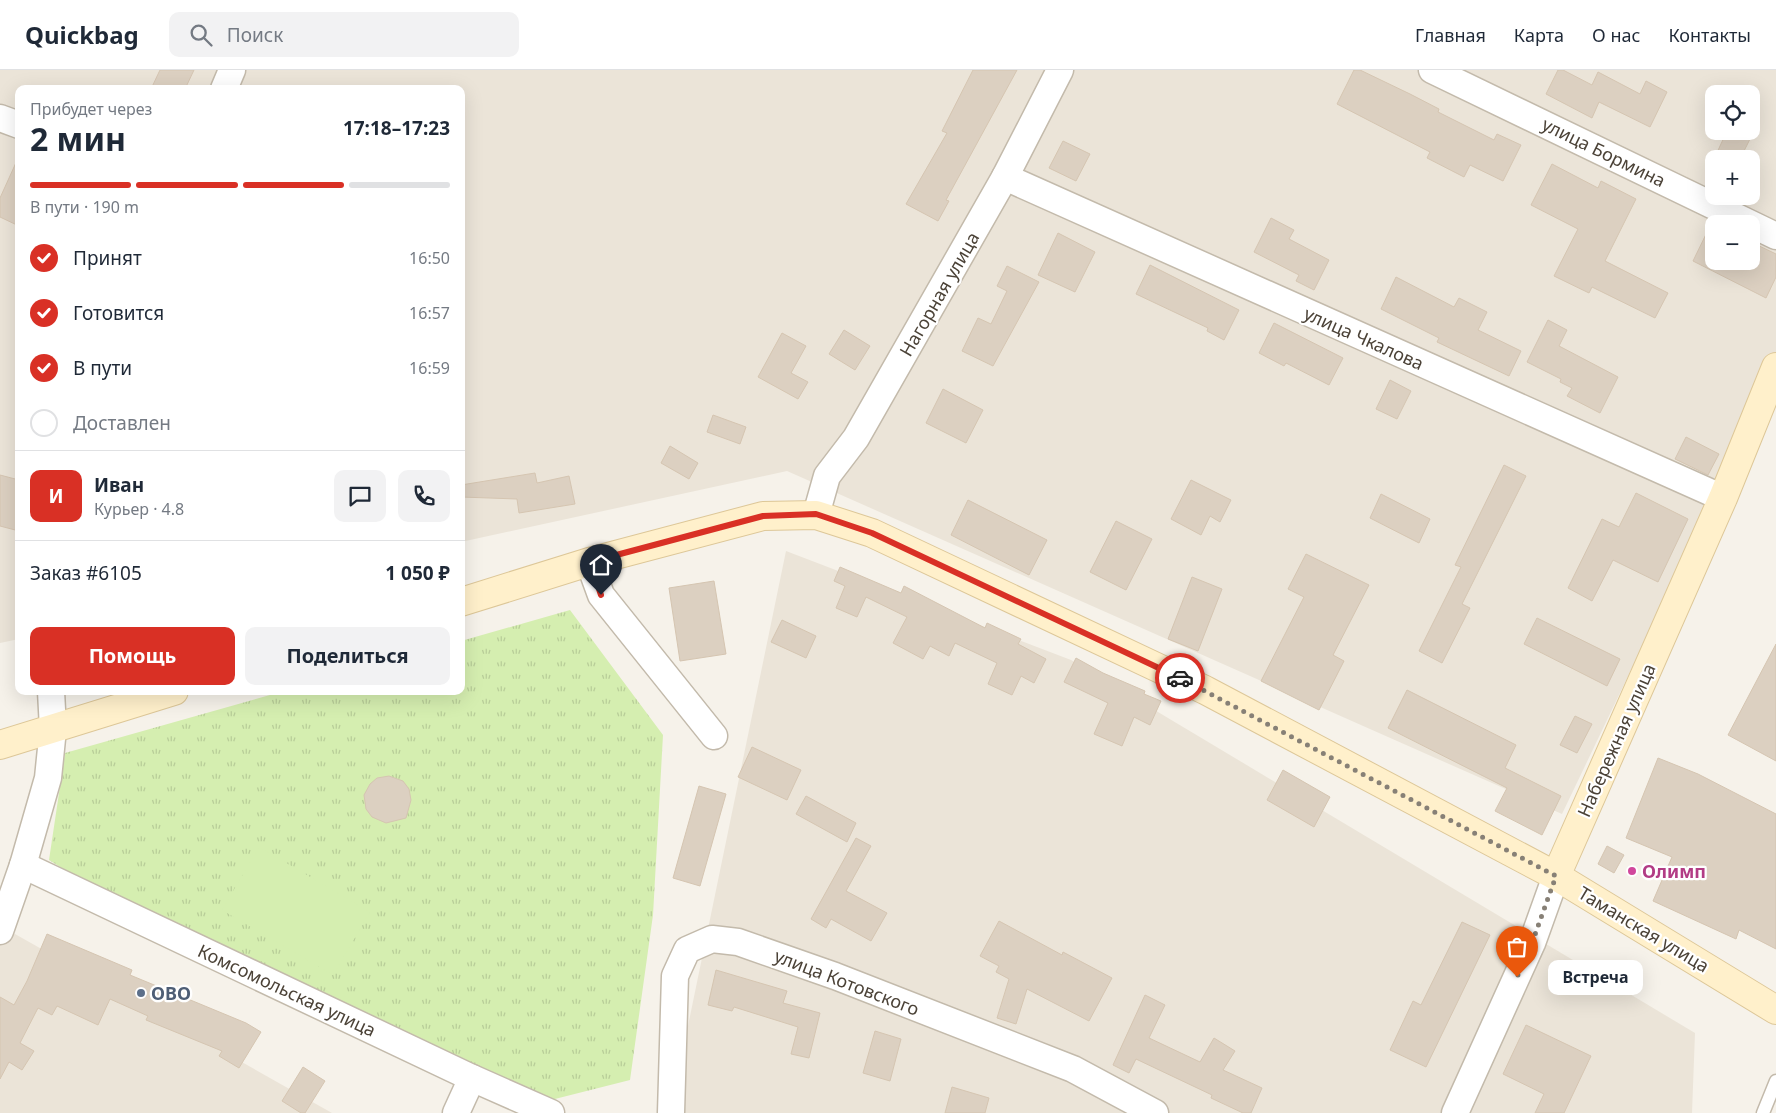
<!DOCTYPE html>
<html lang="ru">
<meta charset="utf-8">
<style>
:root{--surface:#fff;--page:#f2f2f3;--text:#1f2937;--muted:#747a83;--line:#e0e1e3;--accent:#d93025}
body{margin:0;font-family:"Noto Sans",sans-serif;background:var(--page);color:var(--text);height:100vh;display:flex;flex-direction:column;font-size:19px;white-space:nowrap}
*{box-sizing:border-box;margin:0}
p{font-size:16px;color:var(--muted)}
.icon{flex:none;width:28px;height:28px;fill:none;stroke:currentColor;stroke-width:2;stroke-linecap:round;stroke-linejoin:round}
.map{position:relative;flex:1;overflow:hidden}
.side{position:absolute;left:15px;top:15px;width:450px;height:610px;display:flex;flex-direction:column;background:var(--surface);border-radius:10px;box-shadow:0 5px 20px #0002}
.side>*{flex:none}
.fabs{position:absolute;left:1705px;top:15px;display:grid;gap:10px}
.fabs a{display:grid;place-items:center;width:55px;height:55px;border-radius:10px;background:var(--surface);box-shadow:0 5px 20px #0002;font-size:25px}
.pin{position:absolute;display:grid;place-items:center;width:42px;height:42px;color:#fff;margin:-51px -21px;border-radius:50% 50% 50% 0;rotate:-45deg;box-shadow:0 0 5px #0007}
.pin .icon{rotate:45deg}
.courier{position:absolute;display:grid;place-items:center;width:50px;height:50px;margin:-25px;border:4px solid #d93025;border-radius:50%;background:#fff;color:#222;box-shadow:0 1px 6px #0007}
.bubble{position:absolute;height:35px;border-radius:10px;background:var(--surface);box-shadow:0 5px 20px #0002;font-size:16px;font-weight:700;line-height:35px;text-align:center}
.head em{font-style:normal;font-weight:700}
.head div{display:flex;flex-direction:column-reverse}
.head{display:flex;align-items:center;justify-content:space-between;height:85px;padding:0 15px}
h1{font-size:32px;font-weight:700;line-height:38px}
.bar{display:grid;grid-template-columns:repeat(4,1fr);gap:8px 5px;align-content:center;height:60px;padding:0 15px}
.bar i{height:6px;border-radius:4px;background:var(--line)}
.bar .active{background:var(--accent)}
.bar p{grid-column:span 4}
.line{display:flex;align-items:center;gap:12px;padding:0 15px;border-top:1px solid var(--line)}
.line div{flex:1}
.round{display:grid;place-items:center;flex:none;width:52px;height:52px;border-radius:10px;background:var(--page)}
ol{padding:0 15px;list-style:none}
li{display:flex;align-items:center;gap:15px;height:55px}
li p{margin-inline-start:auto}
li .icon{padding:5px;border-radius:50%;background:var(--accent);color:#fff;stroke-width:4}
li:last-child{color:var(--muted)}
li i{width:28px;height:28px;border:2px solid var(--line);border-radius:50%}
.cta{display:flex;gap:10px;margin-top:auto;padding:10px 15px}
.cta a{flex:1;height:58px;border-radius:10px;background:var(--accent);color:#fff;font-size:20px;font-weight:700;line-height:58px;text-align:center}
.cta a+a{background:var(--page);color:var(--text)}
header{display:flex;align-items:center;gap:30px;box-sizing:border-box;height:70px;padding:0 25px;background:var(--surface);border-bottom:1px solid var(--line)}
header strong{font-size:24px}
nav{display:flex;gap:28px;margin-inline-start:auto;font-size:18px}
.search{width:350px;height:45px;background:var(--page);display:flex;align-items:center;gap:12px;box-sizing:border-box;padding:0 18px;border-radius:10px;color:var(--muted);font-size:19px}
.map>svg:first-child{display:block}
.residential{fill:#ebe4d8;fill-rule:evenodd}
.park{fill:url(#park-tufts)}
.garden{fill:#d5eeb0}
.building{fill:#dcd0c1;stroke:#d5c5b1}
.lines{fill:none;stroke-linecap:round;stroke-linejoin:round}
.lane-casing{stroke:#c3baab;stroke-width:15}
.street-casing{stroke:#c3baab;stroke-width:29}
.secondary-casing{stroke:#ddc798;stroke-width:30}
.lane{stroke:#fff;stroke-width:12}
.street{stroke:#fff;stroke-width:26}
.secondary{stroke:#fff0cb;stroke-width:28}
.done{stroke:#878076;stroke-width:5;stroke-dasharray:0 9}
.route{stroke:#d93025;stroke-width:6}
.hotel-dot{fill:#d1479c;stroke:#fff;stroke-width:2}
.service-dot{fill:#5c6f8a;stroke:#fff;stroke-width:2}
.labels{text-anchor:middle;dominant-baseline:central;stroke-width:4.5;stroke-linejoin:round;paint-order:stroke}
.street-label{font-size:18px;fill:#4b4237;stroke:#fff}
.hotel-label{font-size:18px;font-weight:bold;fill:#b23c85;stroke:#fff;text-anchor:start}
.service-label{font-size:18px;font-weight:bold;fill:#4e5e75;stroke:#fff;text-anchor:start}
</style>
<header>
<strong>Quickbag</strong>
<div class="search"><svg class="icon" aria-label="search" viewBox="0 0 24 24"><circle cx="10" cy="10" r="6"/><path d="M15 15l6 6"/></svg>Поиск</div>
<nav><a>Главная</a><a>Карта</a><a>О нас</a><a>Контакты</a></nav>
</header>
<div class="map">
<svg width="1776" height="1043" viewBox="0 0 1776 1043">
<defs>
<pattern id="park-tufts" width="24" height="20" patternUnits="userSpaceOnUse" patternTransform="scale(1.25)"><rect width="24" height="20" fill="#d5eeb0"/><path d="M3 7l-1-3M5 7V3M7 7l1-3M15 17l-1-3M17 17v-4M19 17l1-3" fill="none" stroke="#b8cd98"/></pattern>
</defs>
<rect width="100%" height="100%" fill="#f6f2ea"/>
<!-- residential -->
<g class="residential">
<path d="M0,0H1776V297L1562,744L787,401L461,472V19H19V569L0,573ZM1714,24H1751V61H1714ZM1714,89H1751V126H1714ZM1714,154H1751V191H1714Z"/>
<path d="M786,481L1071,590L1695,963L1692,1043H670Z"/>
<path d="M0,864H15L332,1043H0Z"/>
</g>
<!-- park -->
<path class="park" d="M570,540L663,665L653,845L630,1010L543,1032L110,828L49,790L65,683L284,621H461V571Z"/>
<!-- garden -->
<path class="garden" d="M259,777L370,842L333,905L222,840Z"/>
<!-- building -->
<g class="building">
<path d="M160,0H194L185,19H151Z"/>
<path d="M973,0H1017L946,130L949,131L938,151L906,134L947,63L942,61Z"/>
<path d="M1354,0H1360L1410,24L1439,39L1438,42L1494,70L1497,64L1521,75L1503,111L1470,95L1464,107L1427,88L1430,82L1337,34Z"/>
<path d="M1558,0H1563L1592,15L1598,2L1640,24L1646,11L1667,22L1650,57L1599,32L1592,48L1546,24Z"/>
<path d="M1727,61H1734L1750,69L1740,89H1714Z"/>
<path d="M1063,71L1090,84L1076,111L1049,98Z"/>
<path d="M19,86V156L0,147V128Z"/>
<path d="M1552,94L1598,118L1601,111L1636,129L1605,191L1668,223L1655,248L1592,217L1589,223L1554,206L1578,159L1531,135Z"/>
<path d="M1271,148L1294,160L1289,169L1329,190L1314,220L1296,211L1299,205L1254,182Z"/>
<path d="M1712,152L1714,191H1751V172L1776,184V207L1766,228L1693,191Z"/>
<path d="M1058,163L1095,182L1075,222L1038,205Z"/>
<path d="M1150,195L1239,240L1224,270L1207,261L1208,258L1136,224Z"/>
<path d="M1007,196L1039,212L993,296L962,281L978,248L991,254L1007,221L997,216Z"/>
<path d="M1396,207L1454,237L1459,228L1487,242L1478,260L1521,281L1509,306L1437,272L1439,268L1381,239Z"/>
<path d="M1548,250L1567,260L1559,276L1618,307L1600,343L1567,326L1572,318L1560,312L1561,309L1527,292Z"/>
<path d="M1274,253L1343,288L1329,315L1286,293L1284,296L1259,283Z"/>
<path d="M844,260L870,276L855,300L829,284Z"/>
<path d="M782,263L806,276L791,303L808,312L798,329L758,307Z"/>
<path d="M1390,310L1411,321L1397,349L1376,339Z"/>
<path d="M943,319L983,340L966,373L926,353Z"/>
<path d="M713,345L746,357L740,374L707,362Z"/>
<path d="M1686,367L1719,384L1708,405L1675,389Z"/>
<path d="M670,376L698,393L689,409L661,393Z"/>
<path d="M1504,395L1526,406L1462,534L1470,538L1442,593L1419,581L1461,497L1455,495Z"/>
<path d="M535,403L537,413L569,406L575,434L519,443L517,429L461,427V415Z"/>
<path d="M0,405L19,410V461L0,456Z"/>
<path d="M1191,410L1231,430L1220,452L1210,446L1201,465L1171,449Z"/>
<path d="M1636,423L1688,449L1658,512L1613,490L1592,531L1568,518L1602,449L1619,457Z"/>
<path d="M1381,424L1430,449L1419,473L1370,448Z"/>
<path d="M968,430L1047,470L1029,505L951,465Z"/>
<path d="M1116,451L1152,469L1126,520L1090,502Z"/>
<path d="M1306,484L1369,515L1333,585L1344,591L1319,640L1261,611L1304,527L1288,519Z"/>
<path d="M840,497L901,523L904,516L985,558L987,553L1021,569L1018,574L1046,589L1034,613L1021,606L1012,625L988,614L997,593L955,573L949,586L930,576L923,589L893,573L907,547L866,527L857,547L836,538L845,516L834,511Z"/>
<path d="M1192,507L1222,519L1198,581L1168,569Z"/>
<path d="M714,511L726,584L680,591L669,518Z"/>
<path d="M1537,548L1620,589L1607,616L1524,574Z"/>
<path d="M782,550L816,566L806,588L771,572Z"/>
<path d="M1776,574V691L1728,665Z"/>
<path d="M1076,588L1103,603L1145,621L1144,624L1161,631L1150,655L1134,647L1122,676L1094,664L1108,633L1064,612Z"/>
<path d="M1407,620L1516,675L1505,698L1561,726L1542,765L1495,741L1507,718L1388,658Z"/>
<path d="M1575,646L1592,654L1577,683L1560,675Z"/>
<path d="M752,677L801,700L787,730L738,707Z"/>
<path d="M1658,688L1698,704L1776,744V879L1739,860L1736,869L1653,831L1672,787L1626,768Z"/>
<path d="M1283,700L1330,727L1314,757L1267,730Z"/>
<path d="M389,706L403,711L409,719L411,730L406,748L386,753L372,747L366,739L364,725L370,714L377,708Z"/>
<path d="M699,716L726,724L700,816L673,808Z"/>
<path d="M806,726L856,753L847,772L796,744Z"/>
<path d="M856,768L871,776L846,821L887,843L871,871L831,849L826,858L811,849Z"/>
<path d="M1607,776L1624,785L1614,803L1598,794Z"/>
<path d="M999,851L1062,885L1063,882L1112,908L1089,951L1027,919L1016,954L997,948L1009,909L996,902L999,896L980,886Z"/>
<path d="M1462,852L1490,865L1426,997L1390,980L1413,931L1421,935Z"/>
<path d="M47,864L132,900L130,905L246,953L261,962L239,998L219,986L222,981L146,950L148,946L110,929L98,955L57,936L52,945L38,938L20,973L34,981L22,1000L9,992L0,1009V927L14,935L27,911Z"/>
<path d="M716,900L787,921L783,933L820,943L809,988L791,984L798,957L734,937L732,941L708,935Z"/>
<path d="M1145,925L1165,935L1149,968L1200,992L1214,968L1235,981L1223,1000L1262,1018L1251,1043H1243L1211,1028L1212,1025L1136,989L1129,1003L1113,995Z"/>
<path d="M1526,955L1591,986L1564,1043H1535L1544,1024L1503,1004Z"/>
<path d="M875,961L901,969L890,1011L863,1003Z"/>
<path d="M303,997L325,1011L305,1043H301L282,1031Z"/>
<path d="M952,1017L989,1028L985,1043H945Z"/>
</g>
<g class="lines">
<!-- lane casing -->
<g class="lane-casing">
<path id="lane" d="M1763,1043L1776,1011"/>
</g>
<!-- street casing -->
<g class="street-casing">
<g id="street">
<path d="M1432,0L1776,166"/>
<path d="M224,19L232,0"/>
<path d="M0,48L19,55"/>
<path d="M1005,107L1723,428"/>
<path d="M816,445L827,406L856,368L1005,107L1060,0"/>
<path d="M589,492L601,525L714,666"/>
<path d="M23,795L472,1008L551,1043"/>
<path d="M0,861L23,795L48,708L53,659L51,621"/>
<path d="M456,1043L472,1008"/>
<path d="M671,1043L675,906L687,880L712,869L738,872L835,906L1073,999L1155,1043"/>
<path d="M1455,1043L1532,873L1556,806"/>
</g>
</g>
<!-- secondary casing -->
<g class="secondary-casing">
<g id="secondary">
<path d="M461,532L589,492L763,446L816,445L872,463L1205,620L1556,806L1776,940"/>
<path d="M0,675L174,621"/>
<path d="M1556,806L1723,428L1776,297"/>
</g>
</g>
<!-- lane -->
<use href="#lane" class="lane"/>
<!-- street -->
<use href="#street" class="street"/>
<!-- secondary -->
<use href="#secondary" class="secondary"/>
</g>
<g class="lines">
<!-- done -->
<path class="done" d="M1180,608L1556,806L1532,873L1517,907"/>
<!-- route -->
<path class="route" d="M601,525L590,492L763,446L816,444L872,463L1180,608"/>
</g>
<!-- markers -->
<circle class="hotel-dot" cx="1632" cy="801" r="5"/>
<circle class="service-dot" cx="141" cy="923" r="5"/>
<g class="labels">
<!-- street labels -->
<g class="street-label">
<text transform="translate(1604 82) rotate(26)">улица Бормина</text>
<text transform="translate(939 224) rotate(-60)">Нагорная улица</text>
<text transform="translate(1364 268) rotate(24)">улица Чкалова</text>
<text transform="translate(1616 670) rotate(-66)">Набережная улица</text>
<text transform="translate(1644 859) rotate(31)">Таманская улица</text>
<text transform="translate(847 912) rotate(21)">улица Котовского</text>
<text transform="translate(287 920) rotate(25)">Комсомольская улица</text>
</g>
<!-- hotel labels -->
<g class="hotel-label">
<text x="1642" y="801">Олимп</text>
</g>
<!-- service labels -->
<g class="service-label">
<text x="151" y="923">ОВО</text>
</g>
</g>
</svg>
<div class="fabs">
<a><svg class="icon" aria-label="locate" viewBox="0 0 24 24"><circle cx="12" cy="12" r="6"/><path d="M12 2v4M12 18v4M2 12h4M18 12h4"/></svg></a>
<a>+</a>
<a>−</a>
</div>
<div class="pin" style="left:1517px;top:907px;background:#ea580c"><svg class="icon" aria-label="bag" viewBox="0 0 24 24"><path d="M5 8h14l-1 12H6zM9 8a3 3 0 0 1 6 0"/></svg></div>
<div class="pin" style="left:601px;top:525px;background:#1f2937"><svg class="icon" aria-label="home" viewBox="0 0 24 24"><path d="M3 11l9-7 9 7M6 9v11h12V9"/></svg></div>
<div class="courier" style="left:1180px;top:608px"><svg class="icon" aria-label="car" viewBox="0 0 24 24"><path d="M5 17H2v-5l4-1 3-4h7l3 4 3 1v5h-3M9 17h6M6 11h13"/><circle cx="7" cy="17" r="2"/><circle cx="17" cy="17" r="2"/></svg></div>
<div class="bubble" style="left:1548px;top:890px;width:95px">Встреча</div>
<section class="side">
<div class="head"><div><h1>2 мин</h1><p>Прибудет через</p></div><em>17:18–17:23</em></div>
<div class="bar"><i class="active"></i><i class="active"></i><i class="active"></i><i></i><p>В пути · 190 m</p></div>
<ol>
<li><svg class="icon" aria-label="check" viewBox="0 0 24 24"><path d="M5 12l5 5 9-10"/></svg>Принят<p>16:50</p></li>
<li><svg class="icon" aria-label="check" viewBox="0 0 24 24"><path d="M5 12l5 5 9-10"/></svg>Готовится<p>16:57</p></li>
<li><svg class="icon" aria-label="check" viewBox="0 0 24 24"><path d="M5 12l5 5 9-10"/></svg>В пути<p>16:59</p></li>
<li><i></i>Доставлен</li>
</ol>
<div class="line" style="height:90px"><b class="round" style="background:var(--accent);color:#fff">И</b><div><b>Иван</b><p>Курьер · 4.8</p></div><a class="round"><svg class="icon" aria-label="chat" viewBox="0 0 24 24"><path d="M4 5h16v11H9l-5 4z"/></svg></a><a class="round"><svg class="icon" aria-label="phone" viewBox="0 0 24 24"><path d="M5 4h4l2 5-3 2q2 4 5 5l2-3 5 2v4C11 20 4 13 5 4z"/></svg></a></div>
<div class="line" style="height:65px"><div>Заказ #6105</div><b>1 050 ₽</b></div>
<div class="cta"><a>Помощь</a><a>Поделиться</a></div>
</section>
</div>
